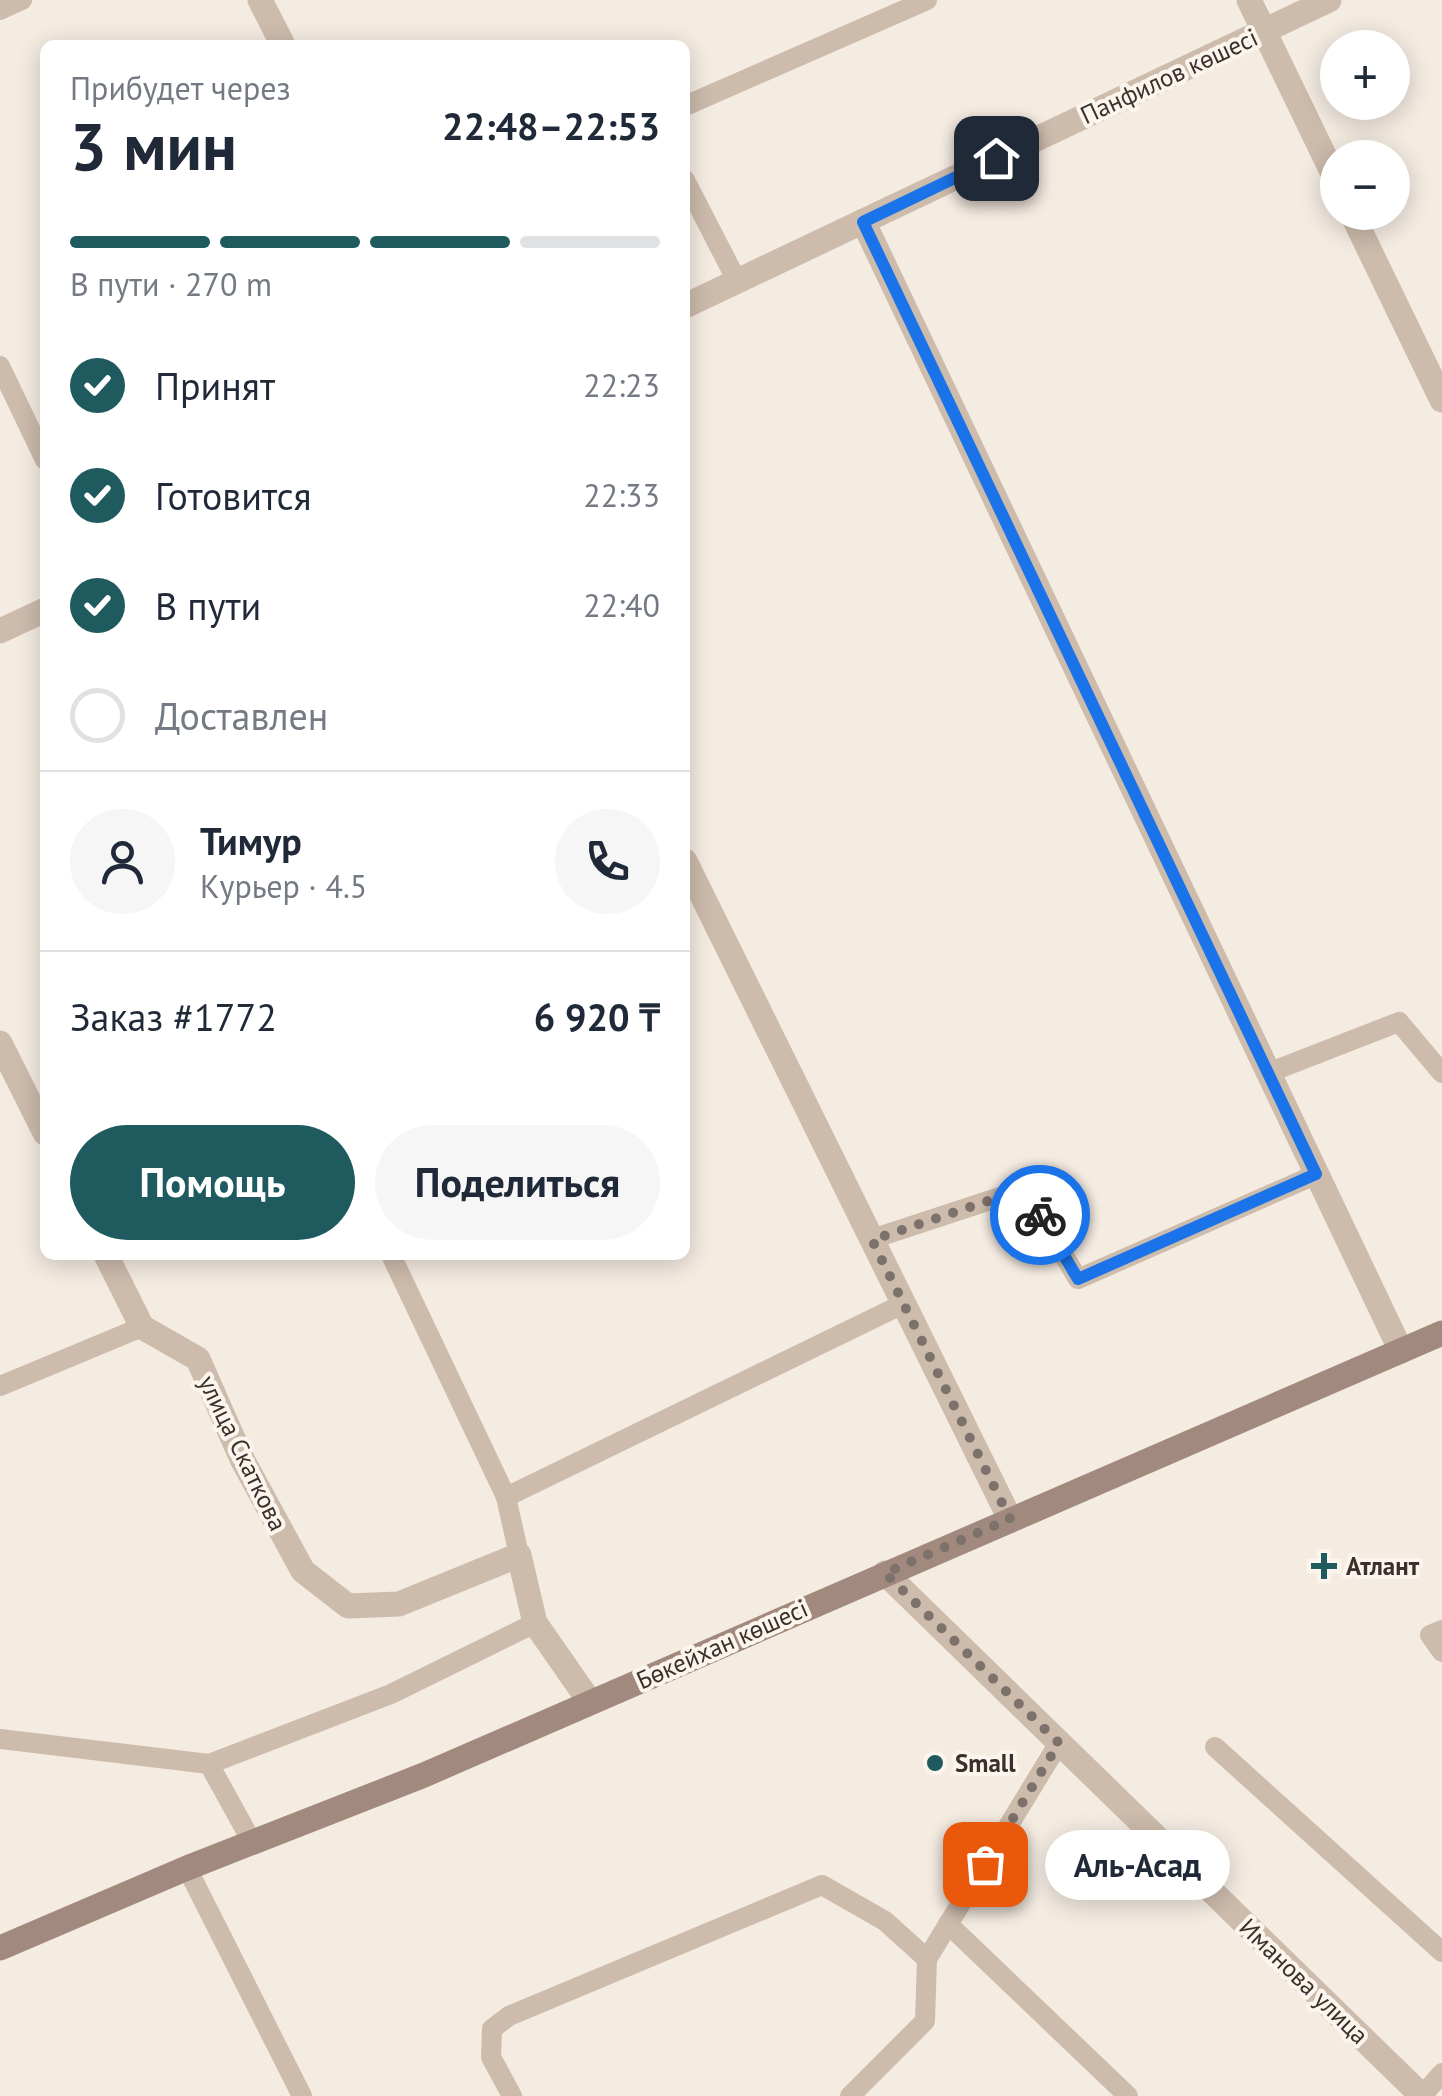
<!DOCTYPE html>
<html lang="ru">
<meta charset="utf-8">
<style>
:root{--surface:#fff;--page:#f6f6f7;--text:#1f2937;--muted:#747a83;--line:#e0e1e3;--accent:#1f5a5e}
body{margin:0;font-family:"PT Sans",sans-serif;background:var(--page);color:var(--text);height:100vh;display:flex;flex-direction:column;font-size:38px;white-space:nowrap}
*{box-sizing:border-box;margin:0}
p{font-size:32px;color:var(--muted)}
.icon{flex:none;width:55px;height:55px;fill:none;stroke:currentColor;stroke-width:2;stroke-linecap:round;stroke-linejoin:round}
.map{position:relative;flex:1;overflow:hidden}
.sheet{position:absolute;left:40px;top:40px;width:650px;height:1220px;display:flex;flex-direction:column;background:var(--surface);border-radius:15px;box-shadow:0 5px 25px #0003}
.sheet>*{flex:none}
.fabs{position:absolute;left:1320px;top:30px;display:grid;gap:20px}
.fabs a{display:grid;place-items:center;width:90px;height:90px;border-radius:50%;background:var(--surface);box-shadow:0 5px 25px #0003;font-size:50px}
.pin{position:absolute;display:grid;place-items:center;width:85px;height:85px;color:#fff;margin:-42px;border-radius:20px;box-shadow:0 5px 15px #0006}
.courier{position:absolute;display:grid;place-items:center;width:100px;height:100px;margin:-50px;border:8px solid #1a73e8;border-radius:50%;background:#fff;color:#222;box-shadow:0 2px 12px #0007}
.bubble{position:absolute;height:70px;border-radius:35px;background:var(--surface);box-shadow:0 5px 25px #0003;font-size:32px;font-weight:800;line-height:70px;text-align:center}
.overview em{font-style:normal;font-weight:800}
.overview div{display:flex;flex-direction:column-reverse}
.overview{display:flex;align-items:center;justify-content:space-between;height:170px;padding:0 30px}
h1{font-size:65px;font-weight:800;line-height:75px}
.bar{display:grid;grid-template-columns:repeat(4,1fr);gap:15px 10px;align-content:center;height:120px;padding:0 30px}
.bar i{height:12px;border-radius:8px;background:var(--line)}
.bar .active{background:var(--accent)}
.bar p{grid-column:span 4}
.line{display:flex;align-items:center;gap:25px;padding:0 30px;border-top:2px solid var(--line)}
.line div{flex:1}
.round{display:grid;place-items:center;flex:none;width:105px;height:105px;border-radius:52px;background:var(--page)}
ol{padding:0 30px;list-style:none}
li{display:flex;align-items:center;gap:30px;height:110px}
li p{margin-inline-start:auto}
li .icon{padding:10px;border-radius:50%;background:var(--accent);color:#fff;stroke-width:4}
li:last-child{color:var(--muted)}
li i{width:55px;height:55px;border:5px solid var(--line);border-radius:50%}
.cta{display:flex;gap:20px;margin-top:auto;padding:20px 30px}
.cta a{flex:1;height:115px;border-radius:60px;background:var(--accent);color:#fff;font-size:40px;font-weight:800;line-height:115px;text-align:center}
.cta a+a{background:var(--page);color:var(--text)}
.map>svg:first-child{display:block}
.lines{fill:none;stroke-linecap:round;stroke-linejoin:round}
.lane{stroke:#cdbbac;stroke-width:20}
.street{stroke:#cdbbac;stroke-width:25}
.secondary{stroke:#a18a7d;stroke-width:25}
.done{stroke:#7c716b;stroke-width:10;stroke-dasharray:0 18}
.route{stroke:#1a73e8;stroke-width:12}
.poi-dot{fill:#1f5a5e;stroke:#fbf5ee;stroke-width:4}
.labels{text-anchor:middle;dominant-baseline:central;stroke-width:8;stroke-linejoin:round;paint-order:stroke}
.street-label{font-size:25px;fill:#3b302b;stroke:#fbf5ee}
.poi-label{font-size:25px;font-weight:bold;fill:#3b302b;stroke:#fbf5ee;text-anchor:start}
</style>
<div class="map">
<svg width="1442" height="2096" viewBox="0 0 1442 2096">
<rect width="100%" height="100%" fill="#f4ebe1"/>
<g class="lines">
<!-- lane -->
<g class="lane">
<path d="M0,10L22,0"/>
<path d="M685,106L927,0"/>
<path d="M685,180L737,281"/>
<path d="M0,366L45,460"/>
<path d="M1268,1073L1399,1022L1442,1073"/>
<path d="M872,1239L1024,1189L1078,1279L1317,1174"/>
<path d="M391,1255L506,1497"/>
<path d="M0,1386L142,1327"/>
<path d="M519,1555L506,1497L903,1304"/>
<path d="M1442,1630L1430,1635L1442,1652"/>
<path d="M0,1739L209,1764L252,1842"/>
<path d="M1215,1747L1442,1952"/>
<path d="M209,1764L391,1694L535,1623"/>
<path d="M187,1868L302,2096"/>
<path d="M948,1924L1128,2096"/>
<path d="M512,2096L491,2057L492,2029L509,2016L822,1885L885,1921L927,1959"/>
<path d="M850,2096L925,2021L927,1959L1059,1743"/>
<path d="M1422,2096L1442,2073"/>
</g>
<!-- street -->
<g class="street">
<path d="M260,0L283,45"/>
<path d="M1249,0L1338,184"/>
<path d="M1351,212L1442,400"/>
<path d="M863,221L1401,1351"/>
<path d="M685,306L1329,0"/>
<path d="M0,631L45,610"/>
<path d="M685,861L1010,1519"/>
<path d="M0,1043L45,1133"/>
<path d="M106,1255L142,1327L198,1359L242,1459L303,1571L348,1606L399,1604L519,1555L535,1623L590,1702"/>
<path d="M885,1573L1422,2096"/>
</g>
<!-- secondary -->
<path class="secondary" d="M0,1948L187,1868L424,1775L1442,1333"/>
</g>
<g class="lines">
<!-- done -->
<path class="done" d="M985,1864L1059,1743L885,1573L1010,1519L872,1240L1024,1189L1040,1215"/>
<!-- route -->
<path class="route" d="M996,158L863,222L1316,1174L1078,1279L1040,1215"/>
</g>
<!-- markers -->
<g class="poi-dot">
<path d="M1319 1551h10v10h10v10h-10v10h-10v-10h-10v-10h10z"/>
<circle cx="935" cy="1763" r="10"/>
</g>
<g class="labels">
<!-- street labels -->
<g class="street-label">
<text transform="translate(1169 76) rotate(-25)">Панфилов көшесі</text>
<text transform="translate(243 1453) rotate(64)">улица Скаткова</text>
<text transform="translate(722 1644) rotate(-24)">Бөкейхан көшесі</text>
<text transform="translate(1304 1981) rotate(44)">Иманова улица</text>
</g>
<!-- poi labels -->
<g class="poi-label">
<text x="1346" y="1566">Атлант</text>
<text x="955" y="1763">Small</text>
</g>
</g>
</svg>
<div class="fabs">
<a>+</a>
<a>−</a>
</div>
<div class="pin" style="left:985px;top:1864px;background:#ea580c"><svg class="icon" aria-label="bag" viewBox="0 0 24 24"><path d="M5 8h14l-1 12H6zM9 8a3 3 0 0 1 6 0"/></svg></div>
<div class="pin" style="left:996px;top:158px;background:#1f2937"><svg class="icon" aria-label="home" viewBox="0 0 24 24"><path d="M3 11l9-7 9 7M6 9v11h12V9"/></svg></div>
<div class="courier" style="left:1040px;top:1215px"><svg class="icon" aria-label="bike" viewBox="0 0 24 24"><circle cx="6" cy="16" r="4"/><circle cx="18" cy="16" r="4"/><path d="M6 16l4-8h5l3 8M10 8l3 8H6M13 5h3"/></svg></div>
<div class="bubble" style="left:1045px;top:1830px;width:185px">Аль-Асад</div>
<section class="sheet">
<div class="overview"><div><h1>3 мин</h1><p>Прибудет через</p></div><em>22:48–22:53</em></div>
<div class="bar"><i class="active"></i><i class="active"></i><i class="active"></i><i></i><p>В пути · 270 m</p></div>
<ol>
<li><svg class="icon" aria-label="check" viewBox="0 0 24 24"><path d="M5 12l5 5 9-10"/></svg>Принят<p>22:23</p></li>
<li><svg class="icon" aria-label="check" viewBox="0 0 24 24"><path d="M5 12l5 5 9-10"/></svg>Готовится<p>22:33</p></li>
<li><svg class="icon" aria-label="check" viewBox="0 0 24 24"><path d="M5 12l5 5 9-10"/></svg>В пути<p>22:40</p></li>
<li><i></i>Доставлен</li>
</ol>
<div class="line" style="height:180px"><a class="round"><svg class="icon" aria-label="person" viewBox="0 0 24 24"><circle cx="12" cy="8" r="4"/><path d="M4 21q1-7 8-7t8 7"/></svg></a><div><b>Тимур</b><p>Курьер · 4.5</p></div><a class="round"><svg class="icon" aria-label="phone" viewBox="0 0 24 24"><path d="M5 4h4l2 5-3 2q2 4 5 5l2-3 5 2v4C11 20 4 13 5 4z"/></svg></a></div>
<div class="line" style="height:130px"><div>Заказ #1772</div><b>6 920 ₸</b></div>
<div class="cta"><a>Помощь</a><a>Поделиться</a></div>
</section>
</div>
